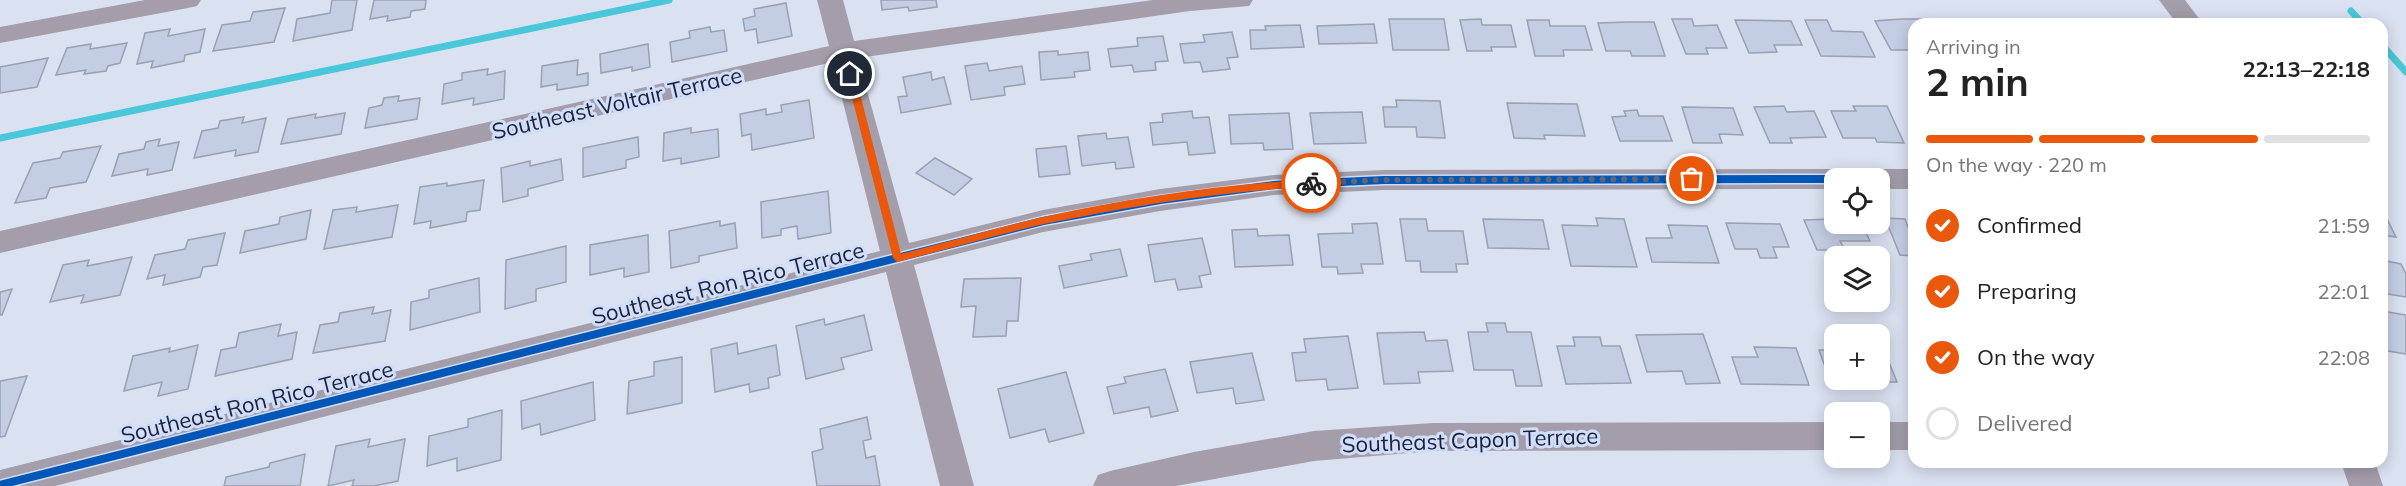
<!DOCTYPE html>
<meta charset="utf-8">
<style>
:root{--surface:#fff;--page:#f6f6f6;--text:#222;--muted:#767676;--line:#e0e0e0;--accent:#ea580c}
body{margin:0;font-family:Mulish,sans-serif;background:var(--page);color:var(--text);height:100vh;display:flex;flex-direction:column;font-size:22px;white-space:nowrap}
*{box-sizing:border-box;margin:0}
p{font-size:20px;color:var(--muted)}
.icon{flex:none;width:33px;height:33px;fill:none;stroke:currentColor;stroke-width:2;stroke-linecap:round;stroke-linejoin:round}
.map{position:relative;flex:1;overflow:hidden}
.panel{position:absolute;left:1908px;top:18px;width:480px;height:450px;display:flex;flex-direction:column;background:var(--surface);border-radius:18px;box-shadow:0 3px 15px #0003}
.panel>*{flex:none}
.controls{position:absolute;left:1824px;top:168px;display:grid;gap:12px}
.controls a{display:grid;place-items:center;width:66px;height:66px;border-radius:12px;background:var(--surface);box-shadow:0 3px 15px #0003;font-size:30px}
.pin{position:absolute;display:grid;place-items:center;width:51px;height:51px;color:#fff;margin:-26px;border:3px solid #fff;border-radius:50%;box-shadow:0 2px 6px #0007}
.courier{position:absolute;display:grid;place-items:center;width:60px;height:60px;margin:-30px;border:4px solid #ea580c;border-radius:50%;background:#fff;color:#222;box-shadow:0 2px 8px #0007}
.summary em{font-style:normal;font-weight:700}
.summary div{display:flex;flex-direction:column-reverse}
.summary{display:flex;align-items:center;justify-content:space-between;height:102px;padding:0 18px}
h1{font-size:39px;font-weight:700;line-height:45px}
.bar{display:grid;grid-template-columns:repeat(4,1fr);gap:9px 6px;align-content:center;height:72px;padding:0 18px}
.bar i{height:8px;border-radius:4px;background:var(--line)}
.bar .active{background:var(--accent)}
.bar p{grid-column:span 4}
ol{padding:0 18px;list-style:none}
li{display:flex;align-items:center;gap:18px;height:66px}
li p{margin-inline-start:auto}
li .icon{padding:6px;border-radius:50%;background:var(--accent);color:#fff;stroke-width:4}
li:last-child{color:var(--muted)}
li i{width:33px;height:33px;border:3px solid var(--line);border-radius:50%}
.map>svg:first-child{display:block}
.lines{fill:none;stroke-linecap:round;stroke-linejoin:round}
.stream{stroke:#4ac8d9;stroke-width:7}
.building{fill:#c3cde4;stroke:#9aa1b0;stroke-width:1.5}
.minor{fill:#a39eaa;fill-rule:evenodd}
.cycleway-casing{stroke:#d0ddfb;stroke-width:11}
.cycleway{stroke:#0057b8;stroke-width:8}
.route{fill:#ea580c}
.done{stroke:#5e6677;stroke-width:6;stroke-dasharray:0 10.8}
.labels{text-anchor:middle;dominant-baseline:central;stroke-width:6;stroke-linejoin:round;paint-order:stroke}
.street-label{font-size:22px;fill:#1b2336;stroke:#d0ddfb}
</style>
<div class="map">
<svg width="2406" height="486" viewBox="0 0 2406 486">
<rect width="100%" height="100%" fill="#dae1f1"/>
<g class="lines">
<!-- stream -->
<g class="stream">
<path d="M2351,11L2363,24"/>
<path d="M2382,45L2406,72"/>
<path d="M0,138L669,0"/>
</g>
</g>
<!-- building -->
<g class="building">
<path d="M332,0H357L352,30L293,41L297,19L330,13Z"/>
<path d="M374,0H426L425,9L411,11L410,17L387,21L388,16L370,19Z"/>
<path d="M881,0H936L937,7L909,11L908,7L882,10Z"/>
<path d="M786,3L792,36L758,43L756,29L745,31L743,19L755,16L754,9Z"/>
<path d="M285,8L274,42L213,51L222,25L250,21L253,12Z"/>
<path d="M1389,19H1444L1449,50H1393Z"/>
<path d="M1481,19L1482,25H1511L1516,47H1491L1492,51H1467L1460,20Z"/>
<path d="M1672,19H1692L1694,26L1717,25L1727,48H1706L1708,54H1686Z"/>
<path d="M1901,19H1927L1930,24H1914V50H1891L1875,21Z"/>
<path d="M1944,19H1965L1968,24H1946Z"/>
<path d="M1527,20H1549L1550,26H1585L1592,50H1563L1564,56H1535Z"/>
<path d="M1735,20L1791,21L1802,45H1774L1777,52L1749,53Z"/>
<path d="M1805,20H1827L1832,31L1863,32L1875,57L1821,56Z"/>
<path d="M1629,22H1654L1665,56H1632L1630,51H1606L1598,23Z"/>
<path d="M1374,24L1377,43L1319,44L1317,26Z"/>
<path d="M1300,25L1304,47L1251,49L1250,30H1266L1265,26Z"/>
<path d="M710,27L711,32L724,30L727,51L672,62L670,42L690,38L689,31Z"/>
<path d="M170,29L168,36L205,29L200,52L185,55L184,61L151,68L153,61L137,64L145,33Z"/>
<path d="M1232,32L1238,57L1227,58L1230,69L1203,72L1200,62L1184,63L1180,44L1205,42L1203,35Z"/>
<path d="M1163,36L1168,61L1155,62L1156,70L1134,72L1132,65L1111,67L1108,49L1138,46L1137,38Z"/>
<path d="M127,43L120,63L108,66L106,71L84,74L86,70L56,75L67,48L91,44L90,49Z"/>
<path d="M648,44L650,67L632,71V67L601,73L600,54Z"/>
<path d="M1058,51V55L1088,52L1090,70L1074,72L1075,77L1041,80L1039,52Z"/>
<path d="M48,58L37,87L0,93V67Z"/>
<path d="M578,60L577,75L588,73V85L557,90V84L541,87L542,66Z"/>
<path d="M987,63L989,71L1022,66L1025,84L1004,87L1005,95L971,100L965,66Z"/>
<path d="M488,69L487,75L505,71L504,99L473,105L474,98L442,104L444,84L462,80V73Z"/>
<path d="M931,72L932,80L944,77L951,104L901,113L898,97L907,96L903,77Z"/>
<path d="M399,96L398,101L420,98L417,119L365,128L369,108L382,105L384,98Z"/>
<path d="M809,100L814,138L752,150L751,134L742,136L740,114L766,109V115L782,112L781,105Z"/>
<path d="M1396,100L1440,101L1445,138L1417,137L1416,127H1385L1383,107H1397Z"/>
<path d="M1507,103L1577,104L1585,136L1544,135L1545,139L1514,138Z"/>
<path d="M1784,106L1787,112L1814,111L1826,137L1790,138L1792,143H1770L1754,107Z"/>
<path d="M1853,106H1887L1904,143L1877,142L1875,138H1843L1831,111H1856Z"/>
<path d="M1682,107L1733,108L1743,135L1719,134L1722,143H1693Z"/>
<path d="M1637,110L1639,116H1663L1672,141H1620L1612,117L1626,116L1624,111Z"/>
<path d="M1192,111L1193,118L1209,117L1215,153L1189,155L1187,142L1153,145L1150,123L1163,122L1162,114Z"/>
<path d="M1362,112L1366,143L1314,144L1310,113Z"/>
<path d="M345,113L341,134L281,144L288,119L316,114L315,118Z"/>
<path d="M1289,113L1293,149L1264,150L1263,143L1231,144L1229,115Z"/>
<path d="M244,117L242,123L266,118L258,152L235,156L236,150L194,158L202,131L218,128L220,121Z"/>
<path d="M691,128V133L718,129L719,157L681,164V158L663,161L664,133Z"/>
<path d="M1106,133L1107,139L1128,137L1134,167L1116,169L1115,162L1082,166L1078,136Z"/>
<path d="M638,137L639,157L626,160V168L583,177V148Z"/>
<path d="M160,139L158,146L179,142L172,170L147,175L148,169L112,176L119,154L144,149L146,142Z"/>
<path d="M101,146L86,182L50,188L46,198L15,203L33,163L60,158L63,152Z"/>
<path d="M1066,146L1070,174L1039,177L1036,149Z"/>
<path d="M935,158L972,179L954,195L916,173Z"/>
<path d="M561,159L563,180L528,189V196L503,202L501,168L530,161V166Z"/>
<path d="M484,180L480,210L467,212L466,221L430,228L431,221L414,224L420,187L447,183V186Z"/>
<path d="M828,191L831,233L798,239L797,226L781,229V235L762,238L761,202Z"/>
<path d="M398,205L392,237L324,249L333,210L357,207L356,212Z"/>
<path d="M311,210L306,239L240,253L245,231L279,224L280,217Z"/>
<path d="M2382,213H2384L2396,237L2382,235Z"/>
<path d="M1596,218L1624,219L1637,267L1571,266L1562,225L1598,226Z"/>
<path d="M1885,218L1905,219L1908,227H1914V256L1900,255Z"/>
<path d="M1400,219H1426L1428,231H1463L1468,264H1456L1457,272H1421L1420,261H1406Z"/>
<path d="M1483,219L1543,220L1549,249L1488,248Z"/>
<path d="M1834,219V224H1862L1870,241H1840L1845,250H1817L1804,220Z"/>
<path d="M720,221V226L735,223L737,248L699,256V262L671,268L669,231Z"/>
<path d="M1377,223L1383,264H1361L1363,273L1338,274L1337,267H1322L1318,234L1353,233L1352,224Z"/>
<path d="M1726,223L1780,224L1789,247H1773L1777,258H1760L1757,249H1735Z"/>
<path d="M1668,225L1707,226L1719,263L1652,262L1646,238H1672Z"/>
<path d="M1257,229L1258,236L1289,235L1293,265L1235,267L1232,230Z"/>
<path d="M225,233L217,265L203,267L200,277L163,285L165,275L147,279L155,255L185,249L188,240Z"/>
<path d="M648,235L649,272L624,277V268L590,275V245Z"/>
<path d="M1202,238L1211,274L1199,276L1202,287L1178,290L1175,279L1155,282L1148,245Z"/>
<path d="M566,246V282L536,289V301L505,309L506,260Z"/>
<path d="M1120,249L1127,276L1064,288L1059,266L1092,260L1090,254Z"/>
<path d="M132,257L120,295L81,303L84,295L50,302L63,265L89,260L87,266Z"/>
<path d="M2382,260L2401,264L2406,274V297L2382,293Z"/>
<path d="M479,278L480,312L410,330L411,302L429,298V290Z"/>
<path d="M1021,278L1018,321H1007L1006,336L973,337L976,306L961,307L964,279Z"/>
<path d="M12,289L2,315H0V292Z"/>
<path d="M374,307L372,314L391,310L385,341L313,353L320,325L338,322L340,313Z"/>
<path d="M2382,311L2406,315V354L2382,350Z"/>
<path d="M864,315L872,350L841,358L844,369L806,379L796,326L824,319L825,325Z"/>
<path d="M1486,323H1505L1507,332H1531L1542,386H1516L1513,370H1474L1468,332H1488Z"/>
<path d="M281,324L278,336L297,332L292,359L215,376L221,350L236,347L239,333Z"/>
<path d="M1424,332L1426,341L1447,340L1453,371L1418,372L1420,383L1384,384L1377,333Z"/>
<path d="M1703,334L1720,383L1686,384L1682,371L1647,372L1636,335Z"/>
<path d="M1348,336L1358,388L1328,390L1326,379L1296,381L1292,353L1306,352L1304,339Z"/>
<path d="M1573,337H1600L1602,346H1620L1631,383L1566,384L1557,346H1575Z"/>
<path d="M1880,340L1897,382H1867L1866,380H1880Z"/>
<path d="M737,343L738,354L776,345L780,375L768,378L769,388L750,392L749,384L715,392L711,349Z"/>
<path d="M198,345L188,389L158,396L162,382L124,391L133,356L170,348L169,352Z"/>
<path d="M1754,347L1796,348L1809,385L1741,384L1732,357H1758Z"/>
<path d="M1819,350H1834V375H1828Z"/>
<path d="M1252,353L1264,400L1236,404L1233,388L1197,393L1190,362Z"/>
<path d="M682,357V403L627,414L629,381L654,376V362Z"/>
<path d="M1165,369L1178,411L1151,417L1149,407L1114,414L1107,387L1126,383L1124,377Z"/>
<path d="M1066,372L1084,433L1049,442L1045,429L1010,438L998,389Z"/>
<path d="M27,376L5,436L0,437V381Z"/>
<path d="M593,382L595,420L541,435L540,424L522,429L521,401Z"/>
<path d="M502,410L501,460L457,471V458L427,466L429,436L468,427V419Z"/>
<path d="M867,417L871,439L863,441L866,458L875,456L880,486H817L812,452L823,449L820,429Z"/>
<path d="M370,439L368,447L405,439L398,481L374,486H352L354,480L328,486L336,446Z"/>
<path d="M305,454L300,486H224L226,477L269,467L270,463Z"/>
</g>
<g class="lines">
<!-- minor -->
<g class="minor">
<path d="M145,0H201L197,6L188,8L0,43V27Z"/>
<path d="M817,0H843L854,41L1153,0H1253L1249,6L1190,11L858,58L909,243L1043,210L1160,189L1274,175L1384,170L1834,169L1844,172L1848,178H1834V189L1384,190L1274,195L1160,211L1043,232L914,265L974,486H940L886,272L55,486H0V470L880,251L833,62L0,253V231L829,46Z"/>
<path d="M2159,0H2185L2203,24H2177Z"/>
<path d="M1880,169H1914V189H1880V178H1866L1870,172Z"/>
<path d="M1834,422V450L1433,451L1314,461L1176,486H1093L1098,475L1110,471L1194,452L1314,431L1433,423Z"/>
<rect x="1880" y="422" width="34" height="28"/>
<path d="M2341,462H2375L2383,486H2349Z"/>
</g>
<!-- cycleway casing -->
<g class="cycleway-casing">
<path id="cycleway" d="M0,485L1043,221L1160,200L1274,185L1384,180L1834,179"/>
</g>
<!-- cycleway -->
<use href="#cycleway" class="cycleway"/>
</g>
<!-- route -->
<path class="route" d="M850,71L855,74L901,254C948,242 996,228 1043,217C1130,198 1222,184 1311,180L1316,183L1311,187C1222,191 1131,206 1044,224C995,235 946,250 897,262L893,258L846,74Z"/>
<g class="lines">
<!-- done -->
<path class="done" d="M1311,183L1384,180L1692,179"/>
</g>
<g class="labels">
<!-- street labels -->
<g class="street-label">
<text transform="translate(617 103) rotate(-13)">Southeast Voltair Terrace</text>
<text transform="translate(728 283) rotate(-14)">Southeast Ron Rico Terrace</text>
<text transform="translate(257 402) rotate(-14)">Southeast Ron Rico Terrace</text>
<text transform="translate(1470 440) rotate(-2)">Southeast Capon Terrace</text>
</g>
</g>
</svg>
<div class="controls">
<a><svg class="icon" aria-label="locate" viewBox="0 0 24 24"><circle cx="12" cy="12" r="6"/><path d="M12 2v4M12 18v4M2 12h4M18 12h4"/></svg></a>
<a><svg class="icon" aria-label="layers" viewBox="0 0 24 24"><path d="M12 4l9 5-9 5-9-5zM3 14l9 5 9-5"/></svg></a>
<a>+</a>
<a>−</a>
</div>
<div class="pin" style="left:1692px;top:179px;background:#ea580c"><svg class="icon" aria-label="bag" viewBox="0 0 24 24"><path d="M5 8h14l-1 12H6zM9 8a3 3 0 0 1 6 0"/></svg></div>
<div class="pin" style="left:850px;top:74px;background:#1f2937"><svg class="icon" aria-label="home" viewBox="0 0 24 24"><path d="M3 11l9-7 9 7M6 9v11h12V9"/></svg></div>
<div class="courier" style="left:1311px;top:183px"><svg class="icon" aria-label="bike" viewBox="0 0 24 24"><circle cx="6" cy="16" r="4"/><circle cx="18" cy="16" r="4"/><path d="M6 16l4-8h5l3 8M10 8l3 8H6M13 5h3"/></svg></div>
<section class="panel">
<div class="summary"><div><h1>2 min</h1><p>Arriving in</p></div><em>22:13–22:18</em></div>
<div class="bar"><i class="active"></i><i class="active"></i><i class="active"></i><i></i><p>On the way · 220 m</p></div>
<ol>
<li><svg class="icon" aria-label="check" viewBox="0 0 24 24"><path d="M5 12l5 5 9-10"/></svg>Confirmed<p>21:59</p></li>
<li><svg class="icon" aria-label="check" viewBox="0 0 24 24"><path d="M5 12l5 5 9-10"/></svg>Preparing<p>22:01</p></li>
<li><svg class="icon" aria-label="check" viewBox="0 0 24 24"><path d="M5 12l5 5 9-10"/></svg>On the way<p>22:08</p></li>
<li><i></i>Delivered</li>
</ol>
</section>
</div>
